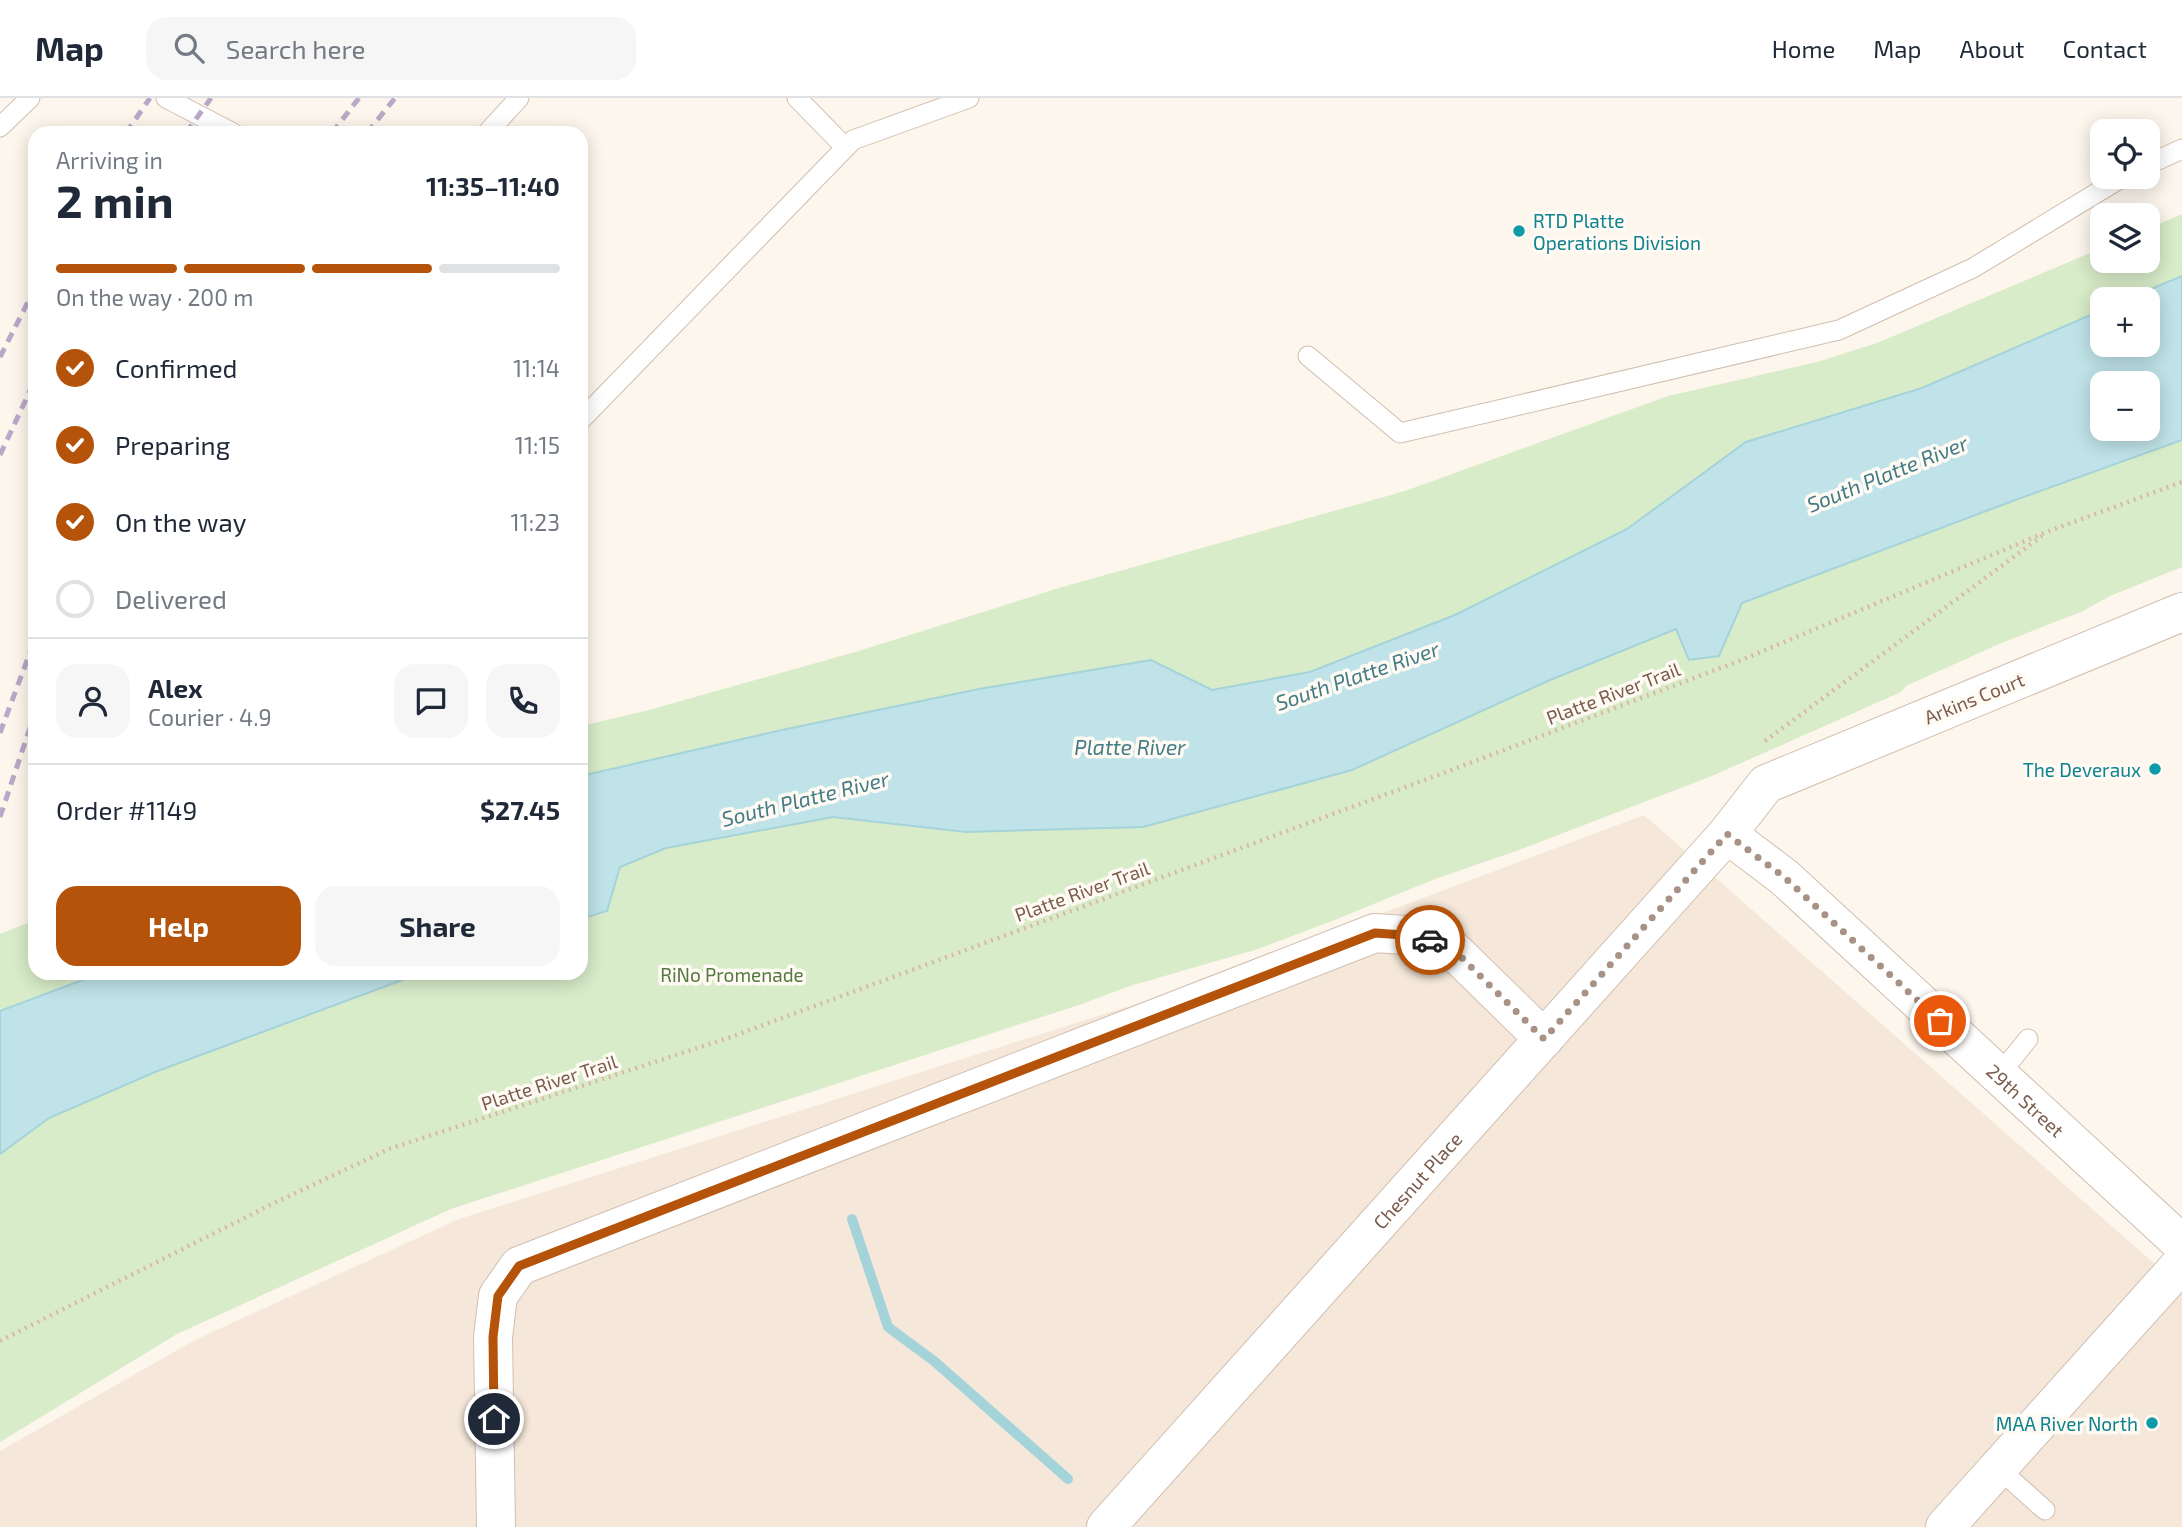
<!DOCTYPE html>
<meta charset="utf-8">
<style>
:root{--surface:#fff;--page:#f6f6f7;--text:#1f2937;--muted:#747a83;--line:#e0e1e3;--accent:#b45309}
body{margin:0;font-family:"Exo 2",sans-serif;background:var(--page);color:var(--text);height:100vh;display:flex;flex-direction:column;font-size:26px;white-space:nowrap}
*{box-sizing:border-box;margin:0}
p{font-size:23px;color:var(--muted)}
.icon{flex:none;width:38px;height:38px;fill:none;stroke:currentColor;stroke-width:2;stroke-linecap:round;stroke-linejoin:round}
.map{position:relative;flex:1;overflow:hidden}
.drawer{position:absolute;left:28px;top:28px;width:560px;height:854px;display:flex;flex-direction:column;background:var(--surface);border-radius:21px;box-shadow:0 4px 18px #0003}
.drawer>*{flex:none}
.fabs{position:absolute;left:2090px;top:21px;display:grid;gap:14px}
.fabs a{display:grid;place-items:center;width:70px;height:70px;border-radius:14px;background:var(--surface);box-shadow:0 4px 18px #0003;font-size:35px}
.pin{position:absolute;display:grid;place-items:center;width:60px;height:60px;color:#fff;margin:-30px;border:4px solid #fff;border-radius:50%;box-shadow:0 2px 7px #0007}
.courier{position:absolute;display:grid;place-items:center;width:70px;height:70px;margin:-35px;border:5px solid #b45309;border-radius:50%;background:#fff;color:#222;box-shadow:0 2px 9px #0007}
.headline em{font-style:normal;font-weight:700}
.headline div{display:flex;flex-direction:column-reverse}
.headline{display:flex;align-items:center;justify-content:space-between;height:119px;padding:0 28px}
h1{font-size:46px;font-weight:700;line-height:52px}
.bar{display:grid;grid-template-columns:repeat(4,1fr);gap:10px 7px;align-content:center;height:84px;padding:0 28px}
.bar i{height:9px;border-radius:5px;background:var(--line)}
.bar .selected{background:var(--accent)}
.bar p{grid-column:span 4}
.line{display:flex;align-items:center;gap:18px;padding:0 28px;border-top:2px solid var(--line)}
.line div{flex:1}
.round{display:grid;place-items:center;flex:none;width:74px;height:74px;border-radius:21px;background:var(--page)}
ol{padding:0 28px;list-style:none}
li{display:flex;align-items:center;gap:21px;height:77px}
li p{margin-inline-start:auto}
li .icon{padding:7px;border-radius:50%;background:var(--accent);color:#fff;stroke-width:4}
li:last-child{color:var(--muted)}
li i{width:38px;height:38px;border:4px solid var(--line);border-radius:50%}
.button{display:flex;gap:14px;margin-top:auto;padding:14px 28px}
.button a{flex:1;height:80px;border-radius:21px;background:var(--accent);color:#fff;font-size:28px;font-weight:700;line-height:80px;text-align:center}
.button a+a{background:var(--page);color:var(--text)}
header{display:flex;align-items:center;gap:42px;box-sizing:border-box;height:98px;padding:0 35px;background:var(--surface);border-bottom:2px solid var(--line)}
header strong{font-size:33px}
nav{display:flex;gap:38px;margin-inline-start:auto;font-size:24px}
.search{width:490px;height:63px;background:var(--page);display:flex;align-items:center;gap:18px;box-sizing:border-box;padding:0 24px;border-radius:21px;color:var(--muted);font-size:26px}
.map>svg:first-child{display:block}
.residential{fill:#f5e8da}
.green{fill:#d8ecc9}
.water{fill:#bfe3e8;stroke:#a5d3da;stroke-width:2;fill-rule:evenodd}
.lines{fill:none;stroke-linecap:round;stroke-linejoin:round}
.stream{stroke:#a5d3da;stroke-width:10}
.service-casing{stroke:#d1beb0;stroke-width:21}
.minor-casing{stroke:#d1beb0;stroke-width:40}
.tertiary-casing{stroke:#d1beb0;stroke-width:40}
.path{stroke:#d9b8a5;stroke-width:4.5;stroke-dasharray:2 5;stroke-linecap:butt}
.service{stroke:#fff;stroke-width:19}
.minor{stroke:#fff;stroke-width:38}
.tertiary{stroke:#fff;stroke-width:38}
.rail{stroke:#b9a8c9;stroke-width:5;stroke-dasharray:10 7;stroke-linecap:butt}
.done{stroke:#a89285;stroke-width:7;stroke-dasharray:0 12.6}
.route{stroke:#b45309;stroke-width:9}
.culture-dot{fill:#0f9aa8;stroke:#fffaf3;stroke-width:2.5}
.labels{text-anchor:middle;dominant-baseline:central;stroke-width:7;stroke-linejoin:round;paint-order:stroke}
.culture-label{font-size:19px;fill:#0d838f;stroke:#fffaf3;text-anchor:end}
.street-label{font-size:19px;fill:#7a5c4d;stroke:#fffaf3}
.park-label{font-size:19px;fill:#537a41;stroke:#fffaf3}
.water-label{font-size:21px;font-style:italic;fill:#437c86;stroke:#fffaf3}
</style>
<header>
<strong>Map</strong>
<div class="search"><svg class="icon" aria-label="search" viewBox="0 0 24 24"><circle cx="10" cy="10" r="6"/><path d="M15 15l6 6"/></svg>Search here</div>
<nav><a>Home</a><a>Map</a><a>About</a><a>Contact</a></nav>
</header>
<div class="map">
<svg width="2182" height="1429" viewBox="0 0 2182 1429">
<rect width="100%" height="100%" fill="#fdf6ec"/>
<!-- residential -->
<path class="residential" d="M1644,717L2182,1190V1429H0V1353L195,1242L459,1121L1167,896Z"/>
<!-- green -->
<g class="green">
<path d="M2182,116V178L2127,201H2102V212L1922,290L1746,344L1627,431L1455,517L1310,574L1212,592L1151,562L979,591L782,632L581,678V628L649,612L862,552L1059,490L1405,393L1668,298L1817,264L1877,245L2102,150V163H2147V131Z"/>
<path d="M2182,342V469L2110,498L2083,513L1999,546L1906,588L1901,594L1712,678L1519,752L1435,781L1332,823L1258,851L1130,888L1082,906L451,1111L177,1236L0,1344V1056L49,1020L155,974L421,875H581V821L607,813L620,769L666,750L833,719L966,734L1143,729L1352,672L1550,582L1742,505L2018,401Z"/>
<path d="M35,822V875H101L0,913V836Z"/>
</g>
<!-- water -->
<g class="water">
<path d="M2182,178V342L2018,401L1742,505L1719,558L1689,562L1676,531L1550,582L1352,672L1143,729L966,734L833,719L666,750L620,769L607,813L581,821V678L782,632L979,591L1151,562L1212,592L1310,574L1455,517L1627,431L1746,344L1922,290L2102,212V247H2147V201H2127ZM2102,285H2147V331H2102Z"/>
<path d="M101,875H421L155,974L49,1020L0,1056V913Z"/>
</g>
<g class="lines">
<!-- stream -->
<path class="stream" d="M852,1121L888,1229L934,1263L1068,1381"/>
<!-- service casing -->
<g class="service-casing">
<g id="service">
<path d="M166,0L233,35"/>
<path d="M797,0L845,49"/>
<path d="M0,29L30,0"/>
<path d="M487,35L519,0"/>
<path d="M2147,67L2182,51"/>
<path d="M1308,258L1400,335L1839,232L1973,170L2123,79"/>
<path d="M581,322L853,42L969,0"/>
<path d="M1999,977L2028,941"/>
<path d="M1998,1370L2045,1412"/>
</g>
</g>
<!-- minor casing -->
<g class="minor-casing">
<g id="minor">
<path d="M496,1429L493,1239L498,1198L519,1168L1375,835L1419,838L1453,852L1544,941"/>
<path d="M1945,1429L2182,1165"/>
</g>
</g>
<!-- tertiary casing -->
<g class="tertiary-casing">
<g id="tertiary">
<path id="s1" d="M2182,514L1766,686L1727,736L1784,779L2182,1146"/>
<path id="s2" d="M1106,1429L1727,736"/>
</g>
</g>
<!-- path -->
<g class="path">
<path d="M1765,643L2042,438"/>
<path d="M0,1243L270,1107L389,1051L731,939L1438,677L1739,563L2049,433L2182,384"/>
</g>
<!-- service -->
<use href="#service" class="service"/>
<!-- minor -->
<use href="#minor" class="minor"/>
<!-- tertiary -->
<use href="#tertiary" class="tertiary"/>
<!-- rail -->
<g class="rail">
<path d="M126,35L150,0"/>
<path d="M186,35L211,0"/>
<path d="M332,35L359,0"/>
<path d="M367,35L395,0"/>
<path d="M0,259L35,190"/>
<path d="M0,357L35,282"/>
<path d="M0,635L35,541"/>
<path d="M0,719L35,615"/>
</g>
</g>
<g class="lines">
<!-- done -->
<path class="done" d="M1430,842L1454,852L1544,941L1727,736L1784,779L1940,923"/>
<!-- route -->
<path class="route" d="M494,1321L493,1239L498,1198L519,1168L1375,835L1419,838L1430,842"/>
</g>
<!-- markers -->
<g class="culture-dot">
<circle cx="1519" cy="133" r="7"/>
<circle cx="2155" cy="671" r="7"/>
<circle cx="2152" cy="1325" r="7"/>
</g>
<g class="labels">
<!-- culture labels -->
<g class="culture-label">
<text x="1533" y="122" text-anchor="start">RTD Platte<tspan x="1533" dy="22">Operations Division</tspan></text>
<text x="2141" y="671">The Deveraux</text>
<text x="2138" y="1325">MAA River North</text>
</g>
<!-- street labels -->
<g class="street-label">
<text transform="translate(1613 595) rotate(-21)">Platte River Trail</text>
<text transform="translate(1974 600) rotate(-22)">Arkins Court</text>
<text transform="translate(1082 793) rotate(-20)">Platte River Trail</text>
<text transform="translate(549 984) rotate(-18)">Platte River Trail</text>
<text stroke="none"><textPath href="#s1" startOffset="914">29th Street</textPath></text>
<text stroke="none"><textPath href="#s2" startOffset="466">Chesnut Place</textPath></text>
</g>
<!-- park labels -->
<g class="park-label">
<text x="732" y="876">RiNo Promenade</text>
</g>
<!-- water labels -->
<g class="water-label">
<text transform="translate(1887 375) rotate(-22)">South Platte River</text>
<text transform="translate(1357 577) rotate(-19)">South Platte River</text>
<text x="1130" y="648">Platte River</text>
<text transform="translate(805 700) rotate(-14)">South Platte River</text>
</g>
</g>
</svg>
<div class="fabs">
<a><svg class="icon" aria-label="locate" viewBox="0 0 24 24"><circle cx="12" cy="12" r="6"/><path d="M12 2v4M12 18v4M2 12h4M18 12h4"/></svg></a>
<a><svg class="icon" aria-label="layers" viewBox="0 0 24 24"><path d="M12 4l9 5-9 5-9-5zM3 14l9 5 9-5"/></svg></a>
<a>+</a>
<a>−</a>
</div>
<div class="pin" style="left:1940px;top:923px;background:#ea580c"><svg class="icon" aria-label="bag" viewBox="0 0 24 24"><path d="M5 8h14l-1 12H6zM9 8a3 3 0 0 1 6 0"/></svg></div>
<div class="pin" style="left:494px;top:1321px;background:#1f2937"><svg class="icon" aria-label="home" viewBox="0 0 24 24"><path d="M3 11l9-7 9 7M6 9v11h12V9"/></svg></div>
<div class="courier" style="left:1430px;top:842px"><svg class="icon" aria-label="car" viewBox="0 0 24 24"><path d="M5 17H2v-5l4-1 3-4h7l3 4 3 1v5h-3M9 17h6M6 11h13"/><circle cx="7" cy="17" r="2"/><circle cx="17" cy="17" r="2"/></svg></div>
<section class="drawer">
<div class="headline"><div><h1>2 min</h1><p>Arriving in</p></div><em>11:35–11:40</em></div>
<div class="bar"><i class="selected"></i><i class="selected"></i><i class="selected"></i><i></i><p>On the way · 200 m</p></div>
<ol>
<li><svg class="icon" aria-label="check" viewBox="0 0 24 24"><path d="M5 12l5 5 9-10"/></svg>Confirmed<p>11:14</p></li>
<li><svg class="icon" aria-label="check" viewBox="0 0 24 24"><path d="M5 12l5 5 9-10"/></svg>Preparing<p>11:15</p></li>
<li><svg class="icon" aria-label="check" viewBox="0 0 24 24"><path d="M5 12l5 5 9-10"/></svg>On the way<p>11:23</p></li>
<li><i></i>Delivered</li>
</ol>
<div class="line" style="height:126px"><a class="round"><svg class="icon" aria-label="person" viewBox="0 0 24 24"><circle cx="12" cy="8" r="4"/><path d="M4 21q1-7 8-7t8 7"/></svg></a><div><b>Alex</b><p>Courier · 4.9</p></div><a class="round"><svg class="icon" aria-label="chat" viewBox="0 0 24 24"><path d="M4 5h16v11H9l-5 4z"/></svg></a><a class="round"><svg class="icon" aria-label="phone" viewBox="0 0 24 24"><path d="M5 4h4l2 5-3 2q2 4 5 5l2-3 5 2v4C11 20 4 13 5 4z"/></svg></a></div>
<div class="line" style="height:91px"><div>Order #1149</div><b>$27.45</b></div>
<div class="button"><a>Help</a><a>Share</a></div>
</section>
</div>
